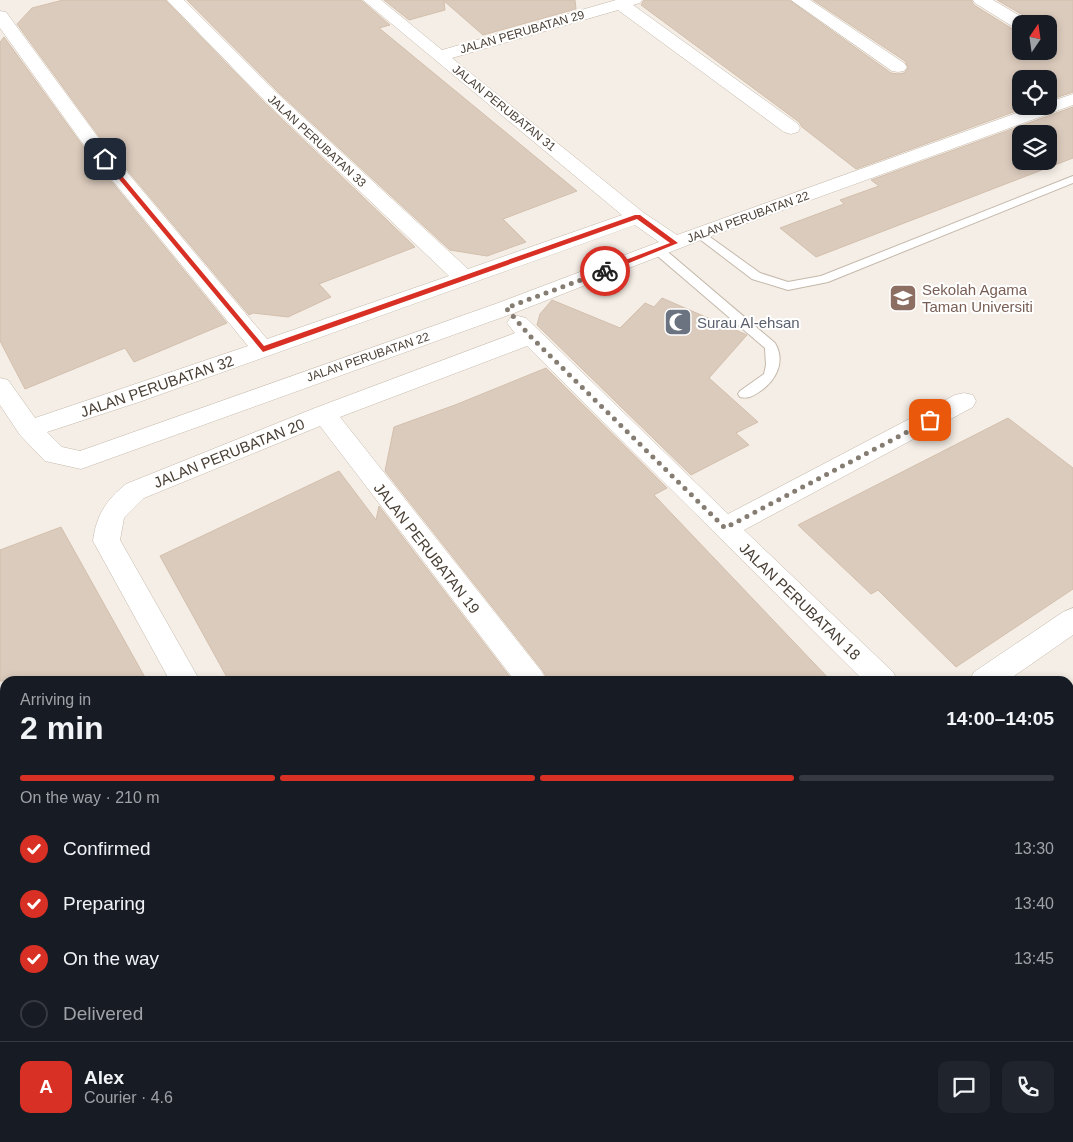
<!DOCTYPE html>
<meta charset="utf-8">
<style>
:root{--surface:#171b24;--page:#20242c;--text:#f1f3f6;--muted:#9ea1a6;--line:#363941;--accent:#d93025}
body{margin:0;font-family:Arial,sans-serif;background:var(--page);color:var(--text);height:100vh;display:flex;flex-direction:column;font-size:19px;white-space:nowrap}
*{box-sizing:border-box;margin:0}
p{font-size:16px;color:var(--muted)}
.icon{flex:none;width:28px;height:28px;fill:none;stroke:currentColor;stroke-width:2;stroke-linecap:round;stroke-linejoin:round}
.map{position:relative;flex:1;overflow:hidden}
.sheet{position:absolute;left:0px;top:676px;width:1074px;height:466px;display:flex;flex-direction:column;background:var(--surface);border-radius:15px 15px 0 0;box-shadow:0 2px 8px #0003}
.sheet>*{flex:none}
.needle{width:32px;rotate:13deg}
.controls{position:absolute;left:1012px;top:15px;display:grid;gap:10px}
.controls a{display:grid;place-items:center;width:45px;height:45px;border-radius:10px;background:var(--surface);box-shadow:0 2px 8px #0003;font-size:25px}
.pin{position:absolute;display:grid;place-items:center;width:42px;height:42px;color:#fff;margin:-21px;border-radius:10px;box-shadow:0 2px 8px #0006}
.courier{position:absolute;display:grid;place-items:center;width:50px;height:50px;margin:-25px;border:4px solid #d93025;border-radius:50%;background:#fff;color:#222;box-shadow:0 1px 6px #0007}
.headline em{font-style:normal;font-weight:600}
.headline div{display:flex;flex-direction:column-reverse}
.headline{display:flex;align-items:center;justify-content:space-between;height:85px;padding:0 20px}
h1{font-size:32px;font-weight:600;line-height:38px}
.bar{display:grid;grid-template-columns:repeat(4,1fr);gap:8px 5px;align-content:center;height:60px;padding:0 20px}
.bar i{height:6px;border-radius:4px;background:var(--line)}
.bar .on{background:var(--accent)}
.bar p{grid-column:span 4}
.line{display:flex;align-items:center;gap:12px;padding:0 20px;border-top:1px solid var(--line)}
.line div{flex:1}
.round{display:grid;place-items:center;flex:none;width:52px;height:52px;border-radius:10px;background:var(--page)}
ol{padding:0 20px;list-style:none}
li{display:flex;align-items:center;gap:15px;height:55px}
li p{margin-inline-start:auto}
li .icon{padding:5px;border-radius:50%;background:var(--accent);color:#fff;stroke-width:4}
li:last-child{color:var(--muted)}
li i{width:28px;height:28px;border:2px solid var(--line);border-radius:50%}
.map>svg:first-child{display:block}
.building{fill:#dbcbbd;stroke:#d3bfac;fill-rule:evenodd}
.lines{fill:none;stroke-linecap:round;stroke-linejoin:round}
.lane-casing{stroke:#c4b8aa;stroke-width:2}
.street-casing{stroke:#c4b8aa;stroke-width:1}
.lane{fill:#fff;fill-rule:evenodd}
.street{fill:#fff;fill-rule:evenodd}
.route{fill:#d93025}
.done{stroke:#857c72;stroke-width:5;stroke-dasharray:0 9}
.labels{text-anchor:middle;dominant-baseline:central;stroke-width:4;stroke-linejoin:round;paint-order:stroke}
.far-street-label{font-size:12px;fill:#483e34;stroke:#fff}
.education-label{font-size:15px;fill:#785e54;stroke:#fff;text-anchor:start}
.worship-label{font-size:15px;fill:#5b616d;stroke:#fff;text-anchor:start}
.street-label{font-size:15px;fill:#483e34;stroke:#fff}
</style>
<div class="map">
<svg width="1073" height="1142" viewBox="0 0 1073 1142">
<rect width="100%" height="100%" fill="#f5eee6"/>
<!-- building -->
<g class="building">
<path d="M63,0H165L264,102L415,247L319,284L331,297L288,317L253,313L249,315L101,139L17,24L32,8Z"/>
<path d="M187,0H361L390,25L379,28L577,191L503,219L526,242L487,256L450,250L278,92Z"/>
<path d="M384,0H575L576,9L483,35L444,1L445,10L409,20Z"/>
<path d="M644,0H789L891,73L898,74L904,73L908,68L905,61L813,0H971L974,5L1014,30L1021,31V51H1049V24H1031L1028,18L997,0H1073V92L1049,100V79H1021V106H1030L856,169L802,127L799,122L641,5Z"/>
<path d="M4,37L85,149L227,323L134,362L125,348L25,389L0,341V42Z"/>
<path d="M1073,107V158L816,257L780,228L844,204L840,200L879,186L871,180ZM1021,134H1049V161H1021Z"/>
<path d="M662,298L747,335L709,378L758,422L736,433L749,445L691,475L537,325L540,314L552,300L620,328L645,303L654,307Z"/>
<path d="M546,368L667,488L654,495L831,681H549L543,671L385,471L394,427L455,405Z"/>
<path d="M1008,418L1073,468V589L956,667L878,590L871,594L798,525Z"/>
<path d="M339,471L376,520L379,506L513,681H229L160,556Z"/>
<path d="M61,527L147,681H0V550Z"/>
</g>
<g class="lines">
<!-- lane casing -->
<g class="lane-casing">
<g id="lane">
<path d="M1073,176V183L828,282L788,290L752,279L693,234L695,232H703L760,273L788,282L821,276Z"/>
<path d="M658,246L662,247L775,343C786,362 776,381 759,392C753,396 748,399 740,397L738,394L740,391L764,374L766,365L765,348L654,253L652,250Z"/>
</g>
</g>
<!-- street casing -->
<g class="street-casing">
<g id="street">
<path d="M167,0H184L277,93L468,269L622,215L363,0H381L442,50L616,0H642L640,3L633,5L798,124L800,128L798,132L791,134L784,132L618,10L452,58L644,213L677,235L1036,106H1049V102L1073,94V105L706,238L514,313L81,469L45,461L20,435L0,405V378L8,380L35,418L248,346L86,148L0,28V11L6,12L100,140L267,339L449,276L265,101ZM635,225L659,242L498,303L80,451L62,447L47,432L139,402Z"/>
<path d="M791,0H810L904,63L907,67L904,71L898,72L892,71Z"/>
<path d="M973,0H993L1027,20L1029,24H1021V29L1015,28L975,3Z"/>
<path d="M518,316L526,318L728,514L955,395L964,393L973,395L976,401L973,407L744,530L893,672L898,681H864L527,346L340,417L542,672L547,681H515L320,426L144,498L124,518L120,540L200,681H170L93,541C96,516 106,500 126,484L315,408L515,333L507,323L510,318Z"/>
<path d="M1073,608V635L1007,681H969L974,672L1063,612Z"/>
<path d="M1069,850L1073,852V886L1069,884Z"/>
<path d="M421,1138H459L461,1142H422Z"/>
<path d="M878,1138H918L920,1142H879Z"/>
</g>
</g>
<!-- lane -->
<use href="#lane" class="lane"/>
<!-- street -->
<use href="#street" class="street"/>
</g>
<!-- route -->
<path class="route" d="M103,158H107L264,346L635,215H640L678,243L607,272H602V269L670,243L637,219L263,352L103,160Z"/>
<g class="lines">
<!-- done -->
<path class="done" d="M605,271L506,308L530,336L725,528L930,420"/>
</g>
<!-- icons -->
<defs>
<g id="school-square" transform="scale(1.4375)"><rect x="-9" y="-9" width="18" height="18" rx="4" fill="#8d6e63" stroke="#fff"/><path d="M0-5L7-2L0 1L-7-2ZM-4 1L0 2.5L4 1V4Q0 6-4 4Z" fill="#fff"/></g>
<g id="mosque-square" transform="scale(1.4375)"><rect x="-9" y="-9" width="18" height="18" rx="4" fill="#6b7280" stroke="#fff"/><path d="M3.5-4.9A6 6 0 1 0 3.5 4.9A5 5 0 1 1 3.5-4.9Z" fill="#fff"/></g>
</defs>
<g fill-rule="evenodd">
<use href="#school-square" x="903" y="298"/>
<use href="#mosque-square" x="678" y="322"/>
</g>
<g class="labels">
<!-- far-street labels -->
<g class="far-street-label">
<text transform="translate(522 32) rotate(-16)">JALAN PERUBATAN 29</text>
<text transform="translate(504 108) rotate(39)">JALAN PERUBATAN 31</text>
<text transform="translate(317 141) rotate(43)">JALAN PERUBATAN 33</text>
<text transform="translate(748 217) rotate(-20)">JALAN PERUBATAN 22</text>
<text transform="translate(368 357) rotate(-19)">JALAN PERUBATAN 22</text>
</g>
<!-- education labels -->
<g class="education-label">
<text x="922" y="289">Sekolah Agama<tspan x="922" dy="17">Taman Universiti</tspan></text>
</g>
<!-- worship labels -->
<g class="worship-label">
<text x="697" y="322">Surau Al-ehsan</text>
</g>
<!-- street labels -->
<g class="street-label">
<text transform="translate(157 386) rotate(-19)">JALAN PERUBATAN 32</text>
<text transform="translate(229 453) rotate(-22)">JALAN PERUBATAN 20</text>
<text transform="translate(427 548) rotate(52)">JALAN PERUBATAN 19</text>
<text transform="translate(800 601) rotate(44)">JALAN PERUBATAN 18</text>
</g>
</g>
</svg>
<div class="controls">
<a><svg class="needle" viewBox="-14 -14 28 28"><path d="M0-13l5 13h-10z" fill="#e53935"/><path d="M0 13l5-13h-10z" fill="#9ea1a6"/></svg></a>
<a><svg class="icon" aria-label="locate" viewBox="0 0 24 24"><circle cx="12" cy="12" r="6"/><path d="M12 2v4M12 18v4M2 12h4M18 12h4"/></svg></a>
<a><svg class="icon" aria-label="layers" viewBox="0 0 24 24"><path d="M12 4l9 5-9 5-9-5zM3 14l9 5 9-5"/></svg></a>
</div>
<div class="pin" style="left:930px;top:420px;background:#ea580c"><svg class="icon" aria-label="bag" viewBox="0 0 24 24"><path d="M5 8h14l-1 12H6zM9 8a3 3 0 0 1 6 0"/></svg></div>
<div class="pin" style="left:105px;top:159px;background:#1f2937"><svg class="icon" aria-label="home" viewBox="0 0 24 24"><path d="M3 11l9-7 9 7M6 9v11h12V9"/></svg></div>
<div class="courier" style="left:605px;top:271px"><svg class="icon" aria-label="bike" viewBox="0 0 24 24"><circle cx="6" cy="16" r="4"/><circle cx="18" cy="16" r="4"/><path d="M6 16l4-8h5l3 8M10 8l3 8H6M13 5h3"/></svg></div>
<section class="sheet">
<div class="headline"><div><h1>2 min</h1><p>Arriving in</p></div><em>14:00–14:05</em></div>
<div class="bar"><i class="on"></i><i class="on"></i><i class="on"></i><i></i><p>On the way · 210 m</p></div>
<ol>
<li><svg class="icon" aria-label="check" viewBox="0 0 24 24"><path d="M5 12l5 5 9-10"/></svg>Confirmed<p>13:30</p></li>
<li><svg class="icon" aria-label="check" viewBox="0 0 24 24"><path d="M5 12l5 5 9-10"/></svg>Preparing<p>13:40</p></li>
<li><svg class="icon" aria-label="check" viewBox="0 0 24 24"><path d="M5 12l5 5 9-10"/></svg>On the way<p>13:45</p></li>
<li><i></i>Delivered</li>
</ol>
<div class="line" style="height:90px"><b class="round" style="background:var(--accent);color:#fff">A</b><div><b>Alex</b><p>Courier · 4.6</p></div><a class="round"><svg class="icon" aria-label="chat" viewBox="0 0 24 24"><path d="M4 5h16v11H9l-5 4z"/></svg></a><a class="round"><svg class="icon" aria-label="phone" viewBox="0 0 24 24"><path d="M5 4h4l2 5-3 2q2 4 5 5l2-3 5 2v4C11 20 4 13 5 4z"/></svg></a></div>
</section>
</div>
